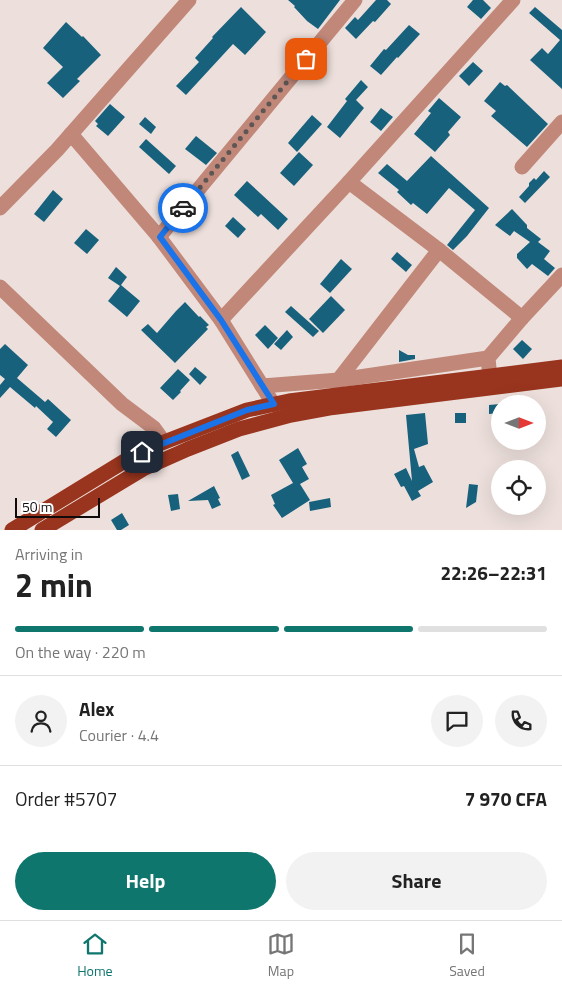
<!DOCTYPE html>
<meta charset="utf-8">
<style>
:root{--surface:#fff;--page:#f2f2f2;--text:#222;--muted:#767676;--line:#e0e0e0;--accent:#0f766e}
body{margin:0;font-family:"Titillium Web",sans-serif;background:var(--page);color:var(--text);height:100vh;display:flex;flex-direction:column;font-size:19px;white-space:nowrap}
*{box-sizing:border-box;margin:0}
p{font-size:16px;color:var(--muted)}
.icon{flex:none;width:28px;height:28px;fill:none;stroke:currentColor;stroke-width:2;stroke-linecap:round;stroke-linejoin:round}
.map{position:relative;height:530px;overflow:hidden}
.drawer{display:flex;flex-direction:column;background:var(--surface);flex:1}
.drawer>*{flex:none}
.needle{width:32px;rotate:90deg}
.tools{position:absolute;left:491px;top:395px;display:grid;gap:10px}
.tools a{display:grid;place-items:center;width:55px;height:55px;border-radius:50%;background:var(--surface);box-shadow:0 5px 20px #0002;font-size:25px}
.scale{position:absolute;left:15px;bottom:12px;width:85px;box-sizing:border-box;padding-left:5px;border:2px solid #100b0a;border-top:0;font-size:14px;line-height:18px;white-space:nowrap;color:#100b0a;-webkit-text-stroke:4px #fff;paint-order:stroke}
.pin{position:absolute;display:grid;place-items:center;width:42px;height:42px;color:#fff;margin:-21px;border-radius:10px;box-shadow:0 2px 8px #0006}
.courier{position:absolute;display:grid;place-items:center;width:50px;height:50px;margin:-25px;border:4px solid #1a73e8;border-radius:50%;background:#fff;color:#222;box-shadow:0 1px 6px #0007}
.headline em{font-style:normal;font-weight:700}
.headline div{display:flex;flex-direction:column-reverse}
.headline{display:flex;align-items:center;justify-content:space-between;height:85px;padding:0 15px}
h1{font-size:32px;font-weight:700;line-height:38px}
.bar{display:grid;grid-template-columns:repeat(4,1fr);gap:8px 5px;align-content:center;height:60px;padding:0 15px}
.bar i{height:6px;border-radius:4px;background:var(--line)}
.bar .on{background:var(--accent)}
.bar p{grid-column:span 4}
.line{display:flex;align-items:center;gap:12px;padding:0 15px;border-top:1px solid var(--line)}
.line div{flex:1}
.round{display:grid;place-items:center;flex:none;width:52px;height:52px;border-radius:26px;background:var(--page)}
.action{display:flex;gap:10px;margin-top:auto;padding:10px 15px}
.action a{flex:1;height:58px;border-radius:30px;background:var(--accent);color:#fff;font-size:20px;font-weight:700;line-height:58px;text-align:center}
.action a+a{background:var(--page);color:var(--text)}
.tabs{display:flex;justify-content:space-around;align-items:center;height:70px;border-top:1px solid var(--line);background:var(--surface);font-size:14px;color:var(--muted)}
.tabs a{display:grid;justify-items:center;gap:2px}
.tabs .on{color:var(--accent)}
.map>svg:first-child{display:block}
.building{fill:#17617d}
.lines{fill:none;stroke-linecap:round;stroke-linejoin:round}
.minor{stroke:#c1887a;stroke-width:15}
.major{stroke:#99351e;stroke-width:15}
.done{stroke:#5d5654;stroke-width:5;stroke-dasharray:0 9}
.route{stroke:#1a73e8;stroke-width:6}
</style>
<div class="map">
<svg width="562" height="530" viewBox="0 0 562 530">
<rect width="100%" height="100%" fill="#ede0dc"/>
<!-- building -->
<g class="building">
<path d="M288,0H340L318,29L307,21L294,7L295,6Z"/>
<path d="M376,0H387L391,4L375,22L373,21L356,39L345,28L355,17L358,20Z"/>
<path d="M473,0H483L491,8L481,19L467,7Z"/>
<path d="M241,7L266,32L245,55L233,44L186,95L176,86L199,62L195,58L213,38L212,37Z"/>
<path d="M535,7L562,30V89L530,60L542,48L548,54L560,40L529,13Z"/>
<path d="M66,22L82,37L83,36L101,55L77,79L80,81L63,98L47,83L63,67L43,48Z"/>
<path d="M409,25L420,34L398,58L397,57L381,75L370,66L384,49L386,50Z"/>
<path d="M473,62L483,71L469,86L459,76Z"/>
<path d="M361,80L368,87L356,100L364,108L340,138L327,127L347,101L345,99Z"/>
<path d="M500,82L505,86L507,85L548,124L527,147L491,116L496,111L484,101Z"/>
<path d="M439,98L461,117L448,132L450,135L435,152L414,134L431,113L428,111Z"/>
<path d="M110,104L125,117L108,136L96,126L98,124L95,121Z"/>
<path d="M381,108L393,117L381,131L370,122Z"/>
<path d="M312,115L322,124L297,152L288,143Z"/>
<path d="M145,117L156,127L151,134L139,124Z"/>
<path d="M196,136L217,153L206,165L185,149Z"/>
<path d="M146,139L176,166L169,174L139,147Z"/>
<path d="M299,152L313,165L294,186L280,173Z"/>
<path d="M431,156L489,208L467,236L453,250L447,245L475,210L449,188L427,214L413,203L411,205L397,192L399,190L378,173L387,164L407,181Z"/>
<path d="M544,171L550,177L525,203L519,197L529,186V183L534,178L536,180Z"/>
<path d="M247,181L288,219L278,230L261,214L258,217L234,195Z"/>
<path d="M53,190L63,199L44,222L34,214Z"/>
<path d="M512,209L527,225V228L541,239L538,242L550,251L544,259L555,268L548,276L532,264L527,269L517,258V254L530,242L514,231L510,236L495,225Z"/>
<path d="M233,217L246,229L238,238L225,226Z"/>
<path d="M86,229L99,240L87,254L74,243Z"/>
<path d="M397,252L412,265L406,272L391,259Z"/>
<path d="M341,259L352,269L330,293L320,284Z"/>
<path d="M116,267L127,277L121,285L140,301L127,317L108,301L120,286L108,278Z"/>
<path d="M331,296L345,310L323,333L309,319Z"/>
<path d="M185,302L199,317L200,316L209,325L206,327L208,329L175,363L141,330L148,324L157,333L176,311Z"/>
<path d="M291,306L319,331L313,337L285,312Z"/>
<path d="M265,325L278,338L268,349L255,335Z"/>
<path d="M287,330L293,337L281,350L274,344Z"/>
<path d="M522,340L532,349L523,359L513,349Z"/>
<path d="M5,344L28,365L17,378L45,402L48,399L71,420L56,437L47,429L53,422L36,406L35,408L10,387L0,398V385L5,379L0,375V349Z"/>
<path d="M399,350L408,355H415V359L399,362Z"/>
<path d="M195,367L207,377L200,385L189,374Z"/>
<path d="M178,369L190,380L180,391L181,392L173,400L160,388Z"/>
<path d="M500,404V413L489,414V405Z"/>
<path d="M425,413L428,444L414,449L419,467L424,465L433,482L418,491L421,496L412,501L404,486L401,487L394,474L406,468L412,481L406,415Z"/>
<rect x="455" y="413" width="11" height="10"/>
<path d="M298,448L307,464L302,467L309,479L300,484L310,500L282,518L273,505L275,504L271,495L293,483L279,460Z"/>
<path d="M238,451L250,476L242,480L231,455Z"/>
<path d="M469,484L478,485L476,502L466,508Z"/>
<path d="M214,486L220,498L218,499L221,505L212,509L208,500L188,501Z"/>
<path d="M178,494L180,509L171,511L168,495Z"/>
<path d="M330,498L331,507L310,511L309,502Z"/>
<path d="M122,513L129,525L121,530H117L111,520Z"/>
</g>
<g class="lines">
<!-- minor -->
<g class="minor">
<path d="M71,134L159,237L221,320L274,405"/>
<path d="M522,167L562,122"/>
<path d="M349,182L513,0"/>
<path d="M0,208L57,150L189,0"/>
<path d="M159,237L355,0"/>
<path d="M0,287L122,404L154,428L164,442"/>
<path d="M221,320L349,182L439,250L522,318"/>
<path d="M489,368L488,358L522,318L562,275"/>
<path d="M336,383L439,250"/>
<path d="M262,386L339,380L488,358"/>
</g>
<!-- major -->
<g class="major">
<path d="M12,530L141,451L247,410L289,401L562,367"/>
<path d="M42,530L143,469L188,449L239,429L291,415L329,408L562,379"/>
</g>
</g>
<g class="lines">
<!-- done -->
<path class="done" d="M183,208L306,59"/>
<!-- route -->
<path class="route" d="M142,452L247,410L274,404L221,320L160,237L183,208"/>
</g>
</svg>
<div class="tools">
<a><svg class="needle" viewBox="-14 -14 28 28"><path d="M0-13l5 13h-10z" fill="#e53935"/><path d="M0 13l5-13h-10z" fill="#767676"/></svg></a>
<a><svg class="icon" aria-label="locate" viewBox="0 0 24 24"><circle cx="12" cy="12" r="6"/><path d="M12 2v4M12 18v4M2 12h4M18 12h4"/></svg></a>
</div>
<div class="scale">50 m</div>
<div class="pin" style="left:306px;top:59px;background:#ea580c"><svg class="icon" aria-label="bag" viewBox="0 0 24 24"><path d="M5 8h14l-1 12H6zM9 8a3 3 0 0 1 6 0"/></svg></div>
<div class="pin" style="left:142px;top:452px;background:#1f2937"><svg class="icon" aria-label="home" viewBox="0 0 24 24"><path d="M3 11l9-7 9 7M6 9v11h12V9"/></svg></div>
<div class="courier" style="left:183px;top:208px"><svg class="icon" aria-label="car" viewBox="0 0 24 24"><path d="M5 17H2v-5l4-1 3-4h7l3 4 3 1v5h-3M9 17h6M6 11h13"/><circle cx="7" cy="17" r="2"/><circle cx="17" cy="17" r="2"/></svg></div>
</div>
<section class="drawer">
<div class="headline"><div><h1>2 min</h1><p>Arriving in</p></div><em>22:26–22:31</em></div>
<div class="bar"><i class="on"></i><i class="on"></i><i class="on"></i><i></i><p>On the way · 220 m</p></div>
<div class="line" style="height:90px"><a class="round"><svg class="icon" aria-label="person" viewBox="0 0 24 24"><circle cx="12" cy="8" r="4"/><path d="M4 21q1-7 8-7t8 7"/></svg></a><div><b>Alex</b><p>Courier · 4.4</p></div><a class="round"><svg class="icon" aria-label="chat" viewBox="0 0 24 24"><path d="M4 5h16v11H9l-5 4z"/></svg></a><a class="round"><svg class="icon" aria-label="phone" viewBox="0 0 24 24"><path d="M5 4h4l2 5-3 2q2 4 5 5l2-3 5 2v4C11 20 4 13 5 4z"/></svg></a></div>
<div class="line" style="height:65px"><div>Order #5707</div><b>7 970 CFA</b></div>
<div class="action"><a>Help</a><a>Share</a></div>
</section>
<nav class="tabs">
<a class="on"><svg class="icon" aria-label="home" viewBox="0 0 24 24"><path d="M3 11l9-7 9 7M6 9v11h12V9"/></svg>Home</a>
<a><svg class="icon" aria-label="map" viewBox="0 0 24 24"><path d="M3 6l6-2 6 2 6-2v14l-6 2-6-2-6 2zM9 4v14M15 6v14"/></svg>Map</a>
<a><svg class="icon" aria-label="saved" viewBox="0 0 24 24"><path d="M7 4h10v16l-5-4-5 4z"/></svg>Saved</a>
</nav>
